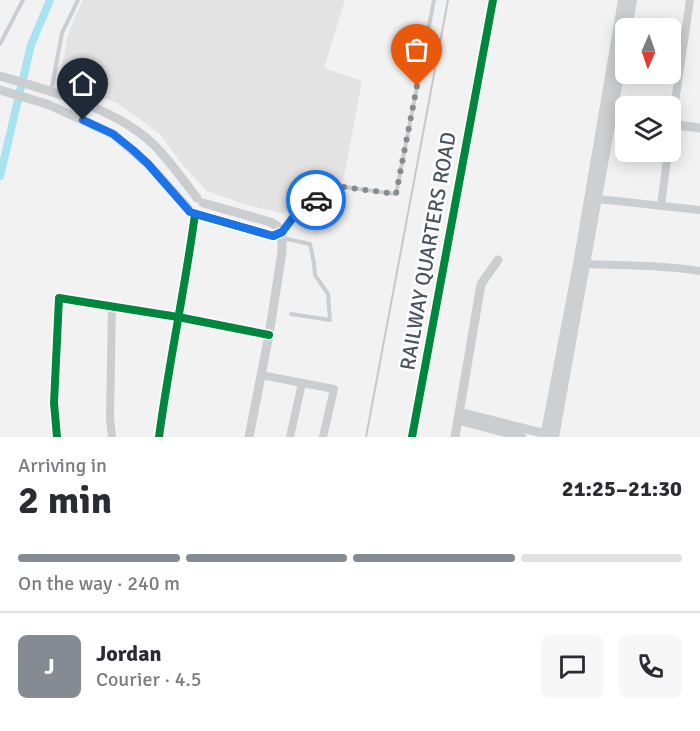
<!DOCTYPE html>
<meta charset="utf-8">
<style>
:root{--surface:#fff;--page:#f7f7f7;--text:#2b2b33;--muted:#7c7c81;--line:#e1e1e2;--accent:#848b93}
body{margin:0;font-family:Signika,sans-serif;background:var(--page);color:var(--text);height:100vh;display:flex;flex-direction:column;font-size:22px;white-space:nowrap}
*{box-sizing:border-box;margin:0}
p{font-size:20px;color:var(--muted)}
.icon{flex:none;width:33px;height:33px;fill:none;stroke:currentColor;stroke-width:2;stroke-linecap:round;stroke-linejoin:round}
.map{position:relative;height:437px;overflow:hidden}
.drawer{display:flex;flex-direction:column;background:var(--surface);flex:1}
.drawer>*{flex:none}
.needle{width:39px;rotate:182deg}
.tools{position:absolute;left:615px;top:18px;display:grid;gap:12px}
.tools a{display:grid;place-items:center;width:66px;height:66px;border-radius:9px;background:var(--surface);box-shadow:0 3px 15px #0003;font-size:30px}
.pin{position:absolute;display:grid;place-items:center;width:51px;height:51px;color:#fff;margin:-62px -26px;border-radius:50% 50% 50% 0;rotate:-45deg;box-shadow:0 0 6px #0007}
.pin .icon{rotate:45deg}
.courier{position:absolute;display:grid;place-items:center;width:60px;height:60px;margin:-30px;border:4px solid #1a73e8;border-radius:50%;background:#fff;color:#222;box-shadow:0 2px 8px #0007}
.overview em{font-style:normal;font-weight:700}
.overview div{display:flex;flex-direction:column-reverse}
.overview{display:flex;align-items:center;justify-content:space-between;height:102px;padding:0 18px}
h1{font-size:39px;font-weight:700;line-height:45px}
.bar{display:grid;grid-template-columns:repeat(4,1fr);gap:9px 6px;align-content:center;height:72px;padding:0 18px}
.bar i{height:8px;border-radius:4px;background:var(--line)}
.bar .active{background:var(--accent)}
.bar p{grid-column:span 4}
.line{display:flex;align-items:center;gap:15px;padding:0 18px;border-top:2px solid var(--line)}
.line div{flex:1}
.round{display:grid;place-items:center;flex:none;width:63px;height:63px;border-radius:9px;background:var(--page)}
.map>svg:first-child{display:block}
.education{fill:#e4e3e4}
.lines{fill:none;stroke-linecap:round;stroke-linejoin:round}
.canal{stroke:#a8e3f1;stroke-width:8}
.service{stroke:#cbced1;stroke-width:4}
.minor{stroke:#cbced1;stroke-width:8}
.tertiary{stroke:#cbced1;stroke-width:9}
.secondary{stroke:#cdd0d3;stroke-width:10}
.rail{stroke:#c7c8ca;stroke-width:2}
.cycleway-casing{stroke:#fff;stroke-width:11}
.cycleway{stroke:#00873e;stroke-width:8}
.done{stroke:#848b93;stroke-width:6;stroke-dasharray:0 10.8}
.route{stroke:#1a73e8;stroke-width:8}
.labels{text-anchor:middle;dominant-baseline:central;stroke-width:5;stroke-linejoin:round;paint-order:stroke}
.street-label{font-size:21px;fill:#485460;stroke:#fff}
</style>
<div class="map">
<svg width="700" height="437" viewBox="0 0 700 437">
<rect width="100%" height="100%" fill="#f2f2f2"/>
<!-- education -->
<path class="education" d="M83,0H345L324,68L362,81L343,181L301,180L288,211L281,213L244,204L207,191L182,164L161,135L119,104L60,81L67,39L74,19Z"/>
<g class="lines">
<!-- canal -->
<path class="canal" d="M0,176L31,45L50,0"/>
<!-- service -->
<g class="service">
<path d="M0,44L23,0"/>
<path d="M51,91L62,33L78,0"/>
<path d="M282,231L298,211L336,186L396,194L434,0"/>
<path d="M282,238L310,244L314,263L315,275L328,294L330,320L291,314"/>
</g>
<!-- minor -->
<g class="minor">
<path d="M670,136L690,0"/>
<path d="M598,199L700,210"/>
<path d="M661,206L668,152"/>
<path d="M582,264C622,265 661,265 700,271"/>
<path d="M112,306L110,418L112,437"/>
<path d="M261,375L334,389L323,437"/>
<path d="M57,437L54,403L59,298L178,317L269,335"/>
<path d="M159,437C169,362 185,289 195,214"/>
<path d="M290,437L302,383"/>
<path d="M412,437L493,0"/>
</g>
<!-- tertiary -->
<g class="tertiary">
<path d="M0,76C48,90 118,109 154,145C170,161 183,180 197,198"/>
<path d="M0,90L47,104L113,134L148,164L188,208"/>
<path d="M605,115L626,118"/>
<path d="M670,124L700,128"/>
<path d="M203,203L270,222L277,226L282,232V252L269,335L249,437"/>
<path d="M195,214L273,236L282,232"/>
<path d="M459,412L550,435"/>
<path d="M458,420L522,437"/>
<path d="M455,437L481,284L498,260"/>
</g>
<!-- secondary -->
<g class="secondary">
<path d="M627,28L632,0"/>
<path d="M545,437L578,264L623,0"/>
<path d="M554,437L626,36"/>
</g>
<!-- rail -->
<path class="rail" d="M366,437L448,0"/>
<!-- cycleway casing -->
<g class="cycleway-casing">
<g id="cycleway">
<path d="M57,437L54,403L59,298L178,317L269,335"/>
<path d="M159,437C169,362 185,289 195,214L273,236L282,232"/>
<path d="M412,437L493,0"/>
</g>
</g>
<!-- cycleway -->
<use href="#cycleway" class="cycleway"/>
</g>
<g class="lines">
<!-- done -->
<path class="done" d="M316,200L336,186L396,194L417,86"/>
<!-- route -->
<path class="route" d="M83,120L113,134L133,150L148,164L190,212L273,236L282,232L298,211L316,200"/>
</g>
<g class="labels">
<!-- street labels -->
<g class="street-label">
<text transform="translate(428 251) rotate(-80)">RAILWAY QUARTERS ROAD</text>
</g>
</g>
</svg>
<div class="tools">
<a><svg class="needle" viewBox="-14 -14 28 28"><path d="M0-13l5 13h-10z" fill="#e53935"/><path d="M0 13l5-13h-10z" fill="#7c7c81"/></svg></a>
<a><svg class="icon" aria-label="layers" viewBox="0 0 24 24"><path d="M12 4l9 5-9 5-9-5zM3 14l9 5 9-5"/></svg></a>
</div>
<div class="pin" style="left:417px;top:86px;background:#ea580c"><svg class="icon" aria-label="bag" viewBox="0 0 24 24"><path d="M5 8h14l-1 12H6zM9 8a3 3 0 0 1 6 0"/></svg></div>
<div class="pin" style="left:83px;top:120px;background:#1f2937"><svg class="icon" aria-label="home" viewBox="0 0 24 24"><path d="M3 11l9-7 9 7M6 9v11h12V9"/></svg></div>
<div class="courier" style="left:316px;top:200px"><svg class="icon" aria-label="car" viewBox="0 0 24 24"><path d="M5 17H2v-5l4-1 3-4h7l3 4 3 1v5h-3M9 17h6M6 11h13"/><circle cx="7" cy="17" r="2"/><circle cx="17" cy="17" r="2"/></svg></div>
</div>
<section class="drawer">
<div class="overview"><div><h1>2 min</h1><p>Arriving in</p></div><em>21:25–21:30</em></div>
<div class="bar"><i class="active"></i><i class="active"></i><i class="active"></i><i></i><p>On the way · 240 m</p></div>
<div class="line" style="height:108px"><b class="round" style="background:var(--accent);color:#fff">J</b><div><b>Jordan</b><p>Courier · 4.5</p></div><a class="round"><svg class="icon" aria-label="chat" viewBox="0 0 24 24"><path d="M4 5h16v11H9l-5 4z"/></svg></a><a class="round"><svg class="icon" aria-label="phone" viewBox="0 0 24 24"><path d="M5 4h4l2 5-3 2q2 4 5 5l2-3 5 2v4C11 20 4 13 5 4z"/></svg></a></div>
</section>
